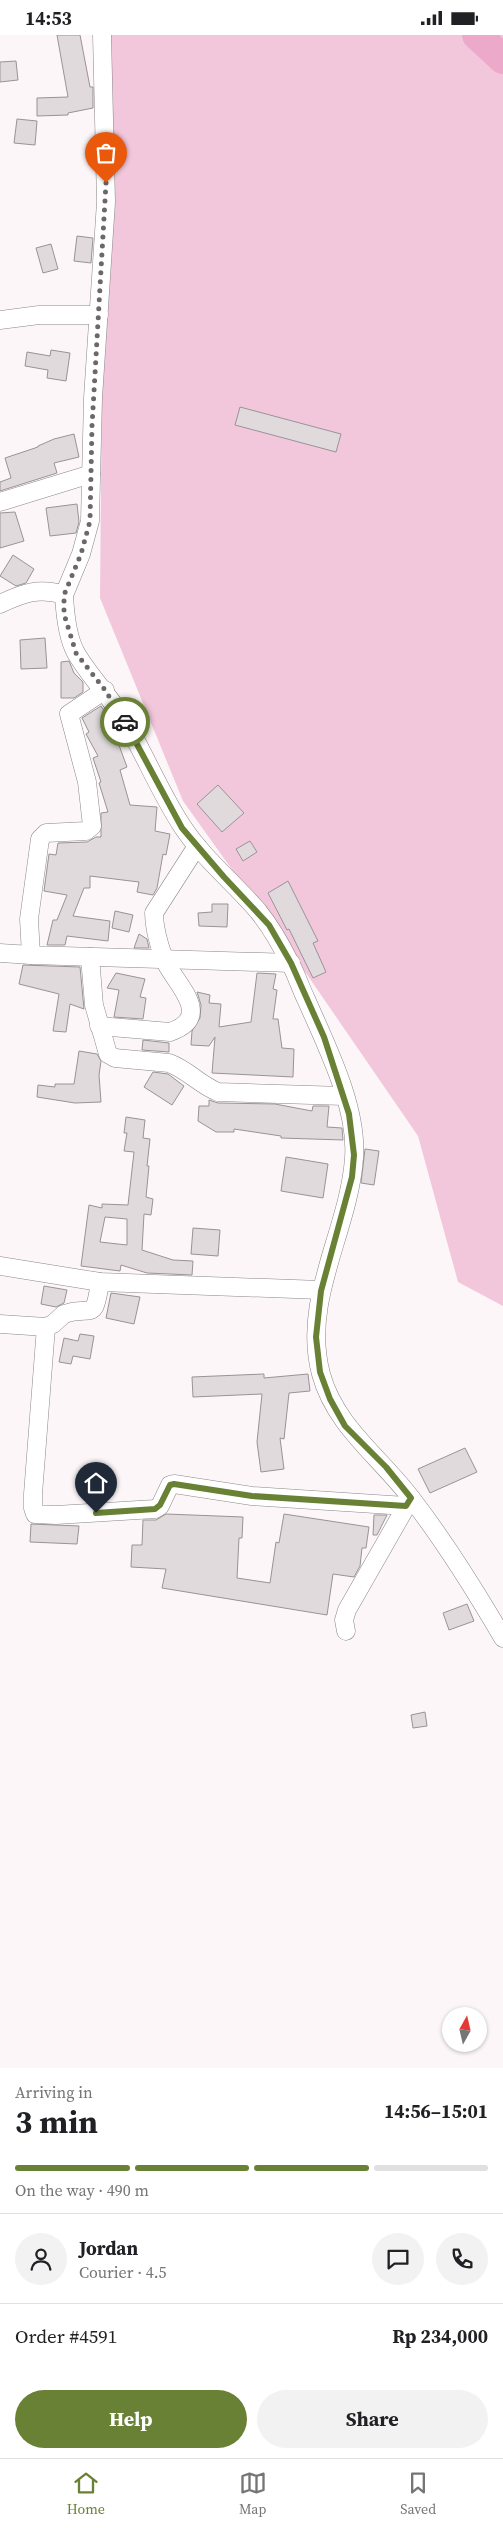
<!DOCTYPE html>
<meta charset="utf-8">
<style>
:root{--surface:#fff;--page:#f2f2f2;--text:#202124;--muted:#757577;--line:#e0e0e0;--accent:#698134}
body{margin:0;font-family:"Source Serif 4",serif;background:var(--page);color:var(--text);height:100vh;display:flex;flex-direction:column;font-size:19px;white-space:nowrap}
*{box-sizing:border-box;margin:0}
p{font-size:16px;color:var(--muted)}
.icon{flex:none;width:28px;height:28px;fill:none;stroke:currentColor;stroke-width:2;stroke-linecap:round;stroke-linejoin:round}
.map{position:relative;height:2033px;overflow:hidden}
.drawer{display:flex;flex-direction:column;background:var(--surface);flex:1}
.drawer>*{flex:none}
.needle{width:32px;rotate:8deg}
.buttons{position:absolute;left:442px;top:1972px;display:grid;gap:10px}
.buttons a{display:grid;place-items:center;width:45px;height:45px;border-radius:50%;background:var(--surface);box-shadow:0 1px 4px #0004;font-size:25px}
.pin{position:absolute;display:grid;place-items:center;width:42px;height:42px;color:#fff;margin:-51px -21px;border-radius:50% 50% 50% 0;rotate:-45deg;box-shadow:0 0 5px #0007}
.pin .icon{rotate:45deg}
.courier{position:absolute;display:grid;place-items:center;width:50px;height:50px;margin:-25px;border:4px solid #698134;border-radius:50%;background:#fff;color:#222;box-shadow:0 1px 6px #0007}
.headline em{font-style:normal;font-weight:700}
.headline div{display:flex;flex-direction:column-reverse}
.headline{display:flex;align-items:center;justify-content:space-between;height:85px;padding:0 15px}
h1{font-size:32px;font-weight:700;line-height:38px}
.bar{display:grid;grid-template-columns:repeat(4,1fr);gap:8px 5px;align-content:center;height:60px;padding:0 15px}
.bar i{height:6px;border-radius:4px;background:var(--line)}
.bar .current{background:var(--accent)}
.bar p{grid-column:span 4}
.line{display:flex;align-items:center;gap:12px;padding:0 15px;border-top:1px solid var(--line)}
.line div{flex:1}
.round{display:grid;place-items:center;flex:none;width:52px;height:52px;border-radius:26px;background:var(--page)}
.action{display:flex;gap:10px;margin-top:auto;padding:10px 15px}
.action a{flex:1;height:58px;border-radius:30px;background:var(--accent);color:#fff;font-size:20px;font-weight:700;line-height:58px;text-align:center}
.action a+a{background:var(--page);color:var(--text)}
.status{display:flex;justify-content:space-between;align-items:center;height:35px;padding:0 25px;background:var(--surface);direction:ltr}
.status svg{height:14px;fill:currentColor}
.tab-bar{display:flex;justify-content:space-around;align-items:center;height:70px;border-top:1px solid var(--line);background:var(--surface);font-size:14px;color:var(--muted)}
.tab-bar a{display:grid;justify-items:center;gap:2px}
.tab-bar .current{color:var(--accent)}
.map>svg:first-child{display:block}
.green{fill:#f3c7db}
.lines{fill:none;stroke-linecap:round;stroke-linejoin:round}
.river{stroke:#eda9c9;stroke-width:30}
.building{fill:#e0dadd;stroke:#999396;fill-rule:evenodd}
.minor-casing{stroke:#8b8688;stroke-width:19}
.minor{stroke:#fff;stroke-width:18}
.done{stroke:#6c686a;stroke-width:5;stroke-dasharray:0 9}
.route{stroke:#698134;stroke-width:6}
</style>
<div class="status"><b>14:53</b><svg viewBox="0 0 49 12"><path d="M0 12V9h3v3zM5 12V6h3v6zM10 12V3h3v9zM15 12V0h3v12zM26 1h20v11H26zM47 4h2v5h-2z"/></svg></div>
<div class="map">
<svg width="503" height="2033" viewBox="0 0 503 2033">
<rect width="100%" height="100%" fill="#fcf6f9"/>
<!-- green -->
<path class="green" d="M105,0H503V1271L458,1247L418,1101L308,941L183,766L100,563Z"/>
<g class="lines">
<!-- river -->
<path class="river" d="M477,0L503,24"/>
</g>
<!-- building -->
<g class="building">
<path d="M57,0H80L90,52H93V73L68,78V80L37,81V63L68,62Z"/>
<path d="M16,26L18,45L0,47V27Z"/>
<path d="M17,84L37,86L35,110L14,108Z"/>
<path d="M77,201L93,203L91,228L74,226Z"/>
<path d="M51,209L58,234L43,238L36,213Z"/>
<path d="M51,315L70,318L66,346L47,343L48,335L25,331L27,317L50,321Z"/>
<path d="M240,372L341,399L336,417L235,390Z"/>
<path d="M74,399L79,422L54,428L57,438L0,456V447L11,443L5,423L38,412V411L54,404Z"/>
<path d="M77,469L79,487L76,498L50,501L46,473Z"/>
<path d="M15,477L24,506L0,513V478Z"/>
<path d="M13,520L34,534L26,548L16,551L0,541Z"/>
<path d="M45,603L47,633L21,634L20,605Z"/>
<path d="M69,626L74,638L83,647V657L74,663H61V627Z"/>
<path d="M101,671L121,700L116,702L127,732L120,735L130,770L157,772L155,796L170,799L166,820L163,819L157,853L153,860L137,857L139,847L90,841V853H84L73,881L110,886L108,906L67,901L65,910H47L53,885H57L67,860L44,856L49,819L56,820L58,808L87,807L96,802H101V778L108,777L99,748L101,747L93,723L98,721L86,699L89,697L82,683Z"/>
<path d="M218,750L244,778L222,797L197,769Z"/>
<path d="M250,806L257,817L243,826L236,814Z"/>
<path d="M288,846L318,906L313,908L326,937L313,943L289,894L287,895L268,858Z"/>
<path d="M212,869H228L227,892L199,891L198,878L212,877Z"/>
<path d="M115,876L133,880L129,897L112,893Z"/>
<path d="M139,899L147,904L149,913H134Z"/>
<path d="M23,930L80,932L84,974L70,969L66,997L53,996L59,959L19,949Z"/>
<path d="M116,938L145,944L140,962L146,963L143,984L114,982L119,955L107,953Z"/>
<path d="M257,938L276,939L273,954L277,955L273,984H278L282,1013L294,1014L293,1042L212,1038L215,1002L209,1011L191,1010L192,996L200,983L201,970L197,957L210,960L209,968L221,969L219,992L251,987Z"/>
<path d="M143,1005L169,1008V1017L142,1015Z"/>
<path d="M79,1016L97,1019L101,1026L99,1040L101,1067L75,1068L37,1062L38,1050L55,1052V1049H74Z"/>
<path d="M153,1037L168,1039L184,1051L172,1070L144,1052Z"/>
<path d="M209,1065L218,1068L275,1069L312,1076L313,1071H329L327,1092L342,1093L343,1105L281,1103V1101L234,1094V1097H216L198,1086L199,1071H209Z"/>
<path d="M126,1082L145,1085L143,1103L150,1104L147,1131H149L146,1162L153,1164L151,1180L144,1179L142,1215L173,1225L193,1226L192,1240L147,1238L121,1230L120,1236L81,1231L89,1170L102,1173V1169L128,1170L134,1117L124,1116L127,1098H124ZM105,1182L127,1184V1210L100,1207Z"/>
<path d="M365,1114L379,1116L374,1150L361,1148Z"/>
<path d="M286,1122L328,1129L323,1163L281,1156Z"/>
<path d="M193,1193L220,1195L218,1221L191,1219Z"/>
<path d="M44,1251L67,1255L64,1268L56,1272L41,1269Z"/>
<path d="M111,1258L140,1262L134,1289L106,1283Z"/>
<path d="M80,1299L94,1301L90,1324L73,1321L71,1329L59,1327L64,1303L78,1306Z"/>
<path d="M264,1339V1343L308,1339L310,1356L289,1358L284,1404L280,1403L284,1434L261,1437L257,1407L262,1359L193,1362L192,1342Z"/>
<path d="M465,1413L477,1437L430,1458L418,1434Z"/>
<path d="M166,1479L243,1482L242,1503H239L237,1543L270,1548L276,1507L279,1508L284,1479L369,1492L366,1513H362L360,1531L354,1542L333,1539L327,1580L162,1553L166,1534L131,1532L132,1510H142L143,1485H156Z"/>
<path d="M374,1480H387L377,1500H373Z"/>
<path d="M31,1489L79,1491L77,1509L30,1507Z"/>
<path d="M467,1569L474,1586L449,1595L443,1578Z"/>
<path d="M425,1677L427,1691L413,1693L411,1680Z"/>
</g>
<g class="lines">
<!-- minor casing -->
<g class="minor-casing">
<g id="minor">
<path d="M0,285L39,280H99"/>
<path d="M0,467L91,439"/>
<path d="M64,560L81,519L90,486L93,363L106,167L102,0"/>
<path d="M0,569C23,558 39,552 64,560C65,579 67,602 76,618C88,639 108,660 122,681C144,717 159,756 182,791C203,823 233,847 258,876C270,891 280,908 289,926C296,938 300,952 306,964C326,1010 358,1072 354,1123C349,1196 301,1265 321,1339C335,1391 380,1422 411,1463C445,1507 475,1555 503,1603"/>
<path d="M105,655L69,679L87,747L92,791L86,796L46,798L40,804L29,884L31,920L291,928"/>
<path d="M0,918L31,920"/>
<path d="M90,922L94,970L108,1019L115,1023L169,1028C188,1035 200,1050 218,1057L344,1061"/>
<path d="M99,991L170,997C216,981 173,947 164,924C159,910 154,893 154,878L197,811"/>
<path d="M0,1231L100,1247L321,1255"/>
<path d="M0,1289L46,1292L53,1289L64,1279C93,1270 94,1288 100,1247"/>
<path d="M46,1292L33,1459V1473L35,1479L56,1480L155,1474L160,1471L170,1450L174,1449L252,1461L406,1471"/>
<path d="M346,1596L344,1585L347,1575L411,1463"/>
</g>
</g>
<!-- minor -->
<use href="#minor" class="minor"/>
</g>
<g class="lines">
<!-- done -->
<path class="done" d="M106,148L92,391L90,486L81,519L64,560V579L76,618L105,655L125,687"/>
<!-- route -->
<path class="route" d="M96,1478L155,1474L160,1470L170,1450L174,1449L252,1461L406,1471L411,1463L386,1432L345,1391L330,1364L320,1337L316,1302L321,1256L352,1142L354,1120L349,1079L324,1002L291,928L269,890L224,842L182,793L125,687"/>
</g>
</svg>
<div class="buttons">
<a><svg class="needle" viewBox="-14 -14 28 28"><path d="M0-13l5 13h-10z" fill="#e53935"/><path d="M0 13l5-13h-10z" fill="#757577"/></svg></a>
</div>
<div class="pin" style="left:106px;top:148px;background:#ea580c"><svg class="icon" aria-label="bag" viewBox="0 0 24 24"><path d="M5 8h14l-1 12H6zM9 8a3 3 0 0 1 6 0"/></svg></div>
<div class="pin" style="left:96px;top:1478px;background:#1f2937"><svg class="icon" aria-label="home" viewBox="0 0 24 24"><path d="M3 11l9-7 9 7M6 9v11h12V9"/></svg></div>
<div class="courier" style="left:125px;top:687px"><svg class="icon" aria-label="car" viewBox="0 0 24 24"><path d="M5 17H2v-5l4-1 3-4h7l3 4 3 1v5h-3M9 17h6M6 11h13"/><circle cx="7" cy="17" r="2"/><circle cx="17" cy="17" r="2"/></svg></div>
</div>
<section class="drawer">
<div class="headline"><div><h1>3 min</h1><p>Arriving in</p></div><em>14:56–15:01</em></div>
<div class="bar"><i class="current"></i><i class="current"></i><i class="current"></i><i></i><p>On the way · 490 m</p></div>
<div class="line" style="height:90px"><a class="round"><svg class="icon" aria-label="person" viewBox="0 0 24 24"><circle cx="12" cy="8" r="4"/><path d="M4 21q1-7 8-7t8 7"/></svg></a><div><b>Jordan</b><p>Courier · 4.5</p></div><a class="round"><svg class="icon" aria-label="chat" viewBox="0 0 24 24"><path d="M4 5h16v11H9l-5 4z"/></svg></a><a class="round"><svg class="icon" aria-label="phone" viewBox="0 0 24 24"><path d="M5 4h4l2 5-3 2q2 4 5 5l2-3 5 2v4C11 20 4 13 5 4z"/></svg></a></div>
<div class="line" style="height:65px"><div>Order #4591</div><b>Rp 234,000</b></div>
<div class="action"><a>Help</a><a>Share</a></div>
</section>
<nav class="tab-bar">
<a class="current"><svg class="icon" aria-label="home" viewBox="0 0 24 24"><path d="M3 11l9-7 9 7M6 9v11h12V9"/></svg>Home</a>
<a><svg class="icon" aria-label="map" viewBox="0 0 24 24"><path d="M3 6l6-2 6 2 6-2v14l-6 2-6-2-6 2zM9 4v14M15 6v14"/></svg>Map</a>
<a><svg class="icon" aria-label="saved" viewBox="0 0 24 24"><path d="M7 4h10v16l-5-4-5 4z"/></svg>Saved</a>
</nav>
